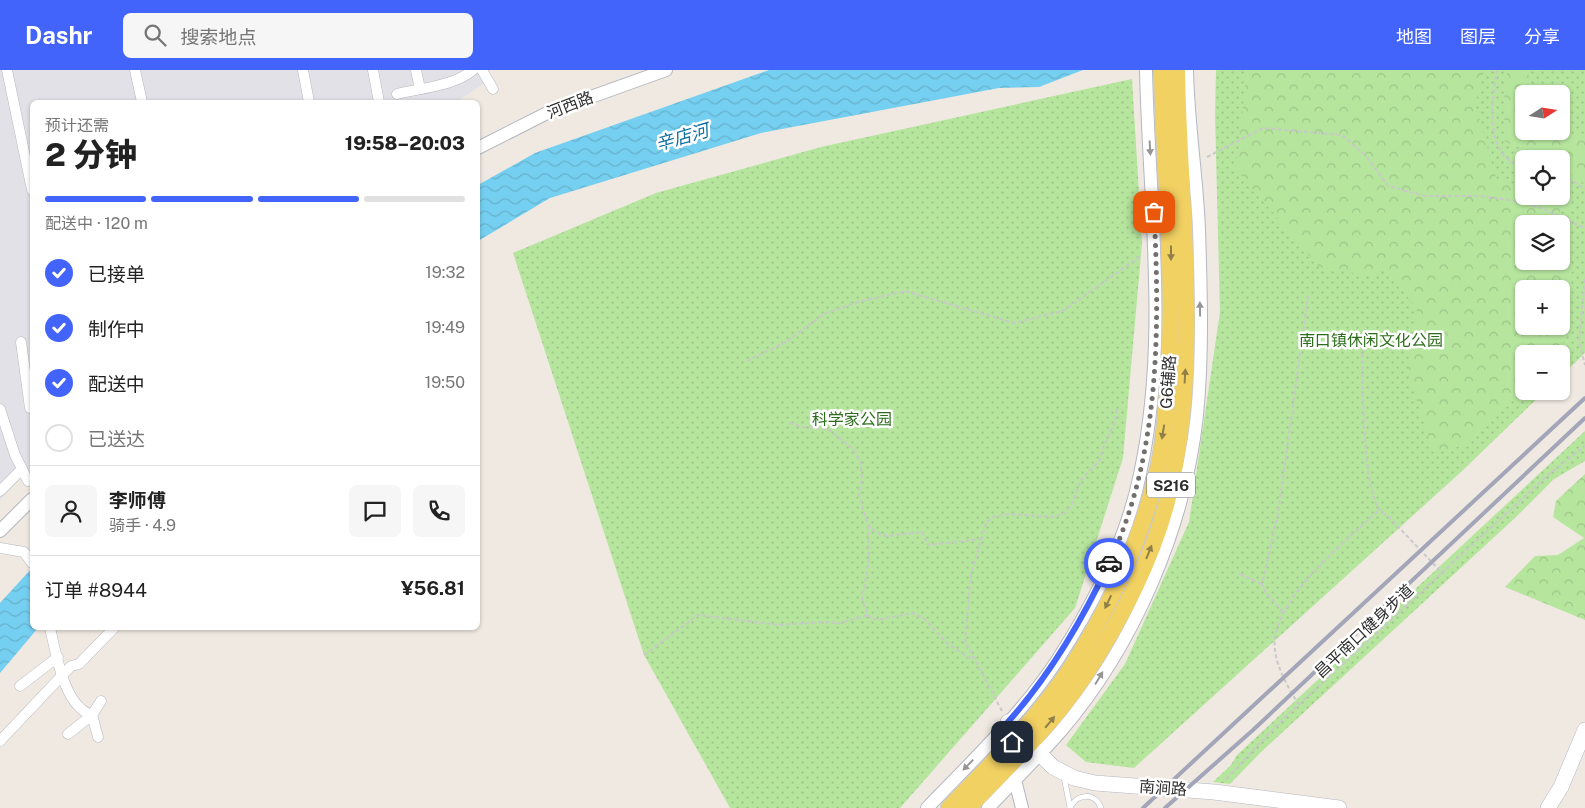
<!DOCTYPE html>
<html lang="zh">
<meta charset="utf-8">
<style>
:root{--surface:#fff;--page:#f6f6f6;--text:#222;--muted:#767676;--line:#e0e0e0;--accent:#4264fb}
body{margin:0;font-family:"Public Sans","Noto Sans SC",sans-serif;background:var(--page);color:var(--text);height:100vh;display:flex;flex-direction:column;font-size:19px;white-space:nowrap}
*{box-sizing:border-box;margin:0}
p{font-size:16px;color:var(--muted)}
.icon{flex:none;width:28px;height:28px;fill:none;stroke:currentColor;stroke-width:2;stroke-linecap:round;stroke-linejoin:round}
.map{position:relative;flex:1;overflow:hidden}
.sheet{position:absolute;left:30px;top:30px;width:450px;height:530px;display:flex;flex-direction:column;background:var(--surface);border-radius:8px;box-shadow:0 1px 4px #0004}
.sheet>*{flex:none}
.needle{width:32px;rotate:78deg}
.controls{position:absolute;left:1515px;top:15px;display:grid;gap:10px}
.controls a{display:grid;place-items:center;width:55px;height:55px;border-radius:8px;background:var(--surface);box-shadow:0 1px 4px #0004;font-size:25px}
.pin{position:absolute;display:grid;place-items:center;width:42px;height:42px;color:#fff;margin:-21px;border-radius:10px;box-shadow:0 2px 8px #0006}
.courier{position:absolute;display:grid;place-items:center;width:50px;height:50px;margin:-25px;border:4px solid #4264fb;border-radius:50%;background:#fff;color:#222;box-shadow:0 1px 6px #0007}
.summary em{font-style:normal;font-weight:800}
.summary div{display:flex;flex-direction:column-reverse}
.summary{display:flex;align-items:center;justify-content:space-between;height:85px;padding:0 15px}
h1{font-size:32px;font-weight:800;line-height:38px}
.bar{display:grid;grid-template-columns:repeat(4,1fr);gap:8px 5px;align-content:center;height:60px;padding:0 15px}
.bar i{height:6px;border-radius:4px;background:var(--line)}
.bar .selected{background:var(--accent)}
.bar p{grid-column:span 4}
.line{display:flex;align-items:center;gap:12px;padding:0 15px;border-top:1px solid var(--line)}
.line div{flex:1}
.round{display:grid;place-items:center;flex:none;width:52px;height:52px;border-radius:8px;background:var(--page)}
ol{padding:0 15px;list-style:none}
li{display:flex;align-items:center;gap:15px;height:55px}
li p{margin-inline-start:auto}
li .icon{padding:5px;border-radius:50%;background:var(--accent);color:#fff;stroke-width:4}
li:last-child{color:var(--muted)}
li i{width:28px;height:28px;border:2px solid var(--line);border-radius:50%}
header{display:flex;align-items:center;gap:30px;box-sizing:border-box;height:70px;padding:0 25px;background:var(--accent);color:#fff}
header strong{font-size:24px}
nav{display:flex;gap:28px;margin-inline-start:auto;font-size:18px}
.search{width:350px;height:45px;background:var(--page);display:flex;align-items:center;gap:12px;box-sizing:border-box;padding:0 18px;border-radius:8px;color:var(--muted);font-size:19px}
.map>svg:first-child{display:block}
.industrial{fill:#e3e1e8}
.green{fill:url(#green-dots);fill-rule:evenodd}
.forest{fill:url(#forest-crowns);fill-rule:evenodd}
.water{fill:url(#water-waves)}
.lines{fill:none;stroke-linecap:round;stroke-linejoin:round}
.service-casing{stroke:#b4b7c1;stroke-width:6}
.minor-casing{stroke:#b4b7c1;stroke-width:11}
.tertiary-casing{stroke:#b4b7c1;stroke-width:14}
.secondary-casing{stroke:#b4b7c1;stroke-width:16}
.primary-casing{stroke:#c9c9c9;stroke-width:18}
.path{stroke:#c9c9c9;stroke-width:2;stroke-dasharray:4 2.5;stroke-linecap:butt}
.service{stroke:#fff;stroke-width:5}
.minor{stroke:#fff;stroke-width:10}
.tertiary{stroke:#fff;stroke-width:12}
.secondary{stroke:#fff;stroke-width:15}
.primary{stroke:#f2d163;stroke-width:16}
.rail{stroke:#a3a6b8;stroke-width:4}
.oneway{fill:#969696}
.oneway2{fill:#908048}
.done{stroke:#726f6d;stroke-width:5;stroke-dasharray:0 9}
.route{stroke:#4264fb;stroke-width:6}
.labels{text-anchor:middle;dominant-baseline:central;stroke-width:5;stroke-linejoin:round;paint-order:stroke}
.shield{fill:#fff;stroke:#6d6d6d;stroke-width:1}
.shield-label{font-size:15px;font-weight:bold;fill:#2e2e2e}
.street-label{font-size:16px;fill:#2e2e2e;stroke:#fff}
.park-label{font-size:16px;fill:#2c6e1b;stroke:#fff}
.water-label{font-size:18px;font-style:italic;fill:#0d6fa3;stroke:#fff}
</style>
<header>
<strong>Dashr</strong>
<div class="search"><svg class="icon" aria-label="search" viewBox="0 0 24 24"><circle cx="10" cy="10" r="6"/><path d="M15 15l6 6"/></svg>搜索地点</div>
<nav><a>地图</a><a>图层</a><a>分享</a></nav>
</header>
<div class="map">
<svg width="1585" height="738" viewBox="0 0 1585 738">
<defs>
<pattern id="green-dots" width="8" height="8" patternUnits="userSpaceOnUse" patternTransform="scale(1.25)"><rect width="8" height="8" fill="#b6e59e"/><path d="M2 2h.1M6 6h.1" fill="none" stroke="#9dc588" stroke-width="1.8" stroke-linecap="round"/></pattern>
<pattern id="forest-crowns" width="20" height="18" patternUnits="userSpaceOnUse" patternTransform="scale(1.25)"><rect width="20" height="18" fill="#b6e59e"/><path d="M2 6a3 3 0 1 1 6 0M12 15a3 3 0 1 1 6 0" fill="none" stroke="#9dc588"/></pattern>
<pattern id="water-waves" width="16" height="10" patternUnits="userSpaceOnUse" patternTransform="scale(1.25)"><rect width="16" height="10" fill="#75cff0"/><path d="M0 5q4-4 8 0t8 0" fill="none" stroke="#66b2ce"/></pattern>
</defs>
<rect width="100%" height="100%" fill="#efe9e1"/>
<!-- industrial -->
<path class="industrial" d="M0,0H484L486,12L456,32H32V396L0,430Z"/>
<!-- green -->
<g class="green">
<path d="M1216,0H1585V283L1561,306V284H1524V321H1545L1461,402L1134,698L1086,692L1066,675L1125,594L1189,452L1220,242L1215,44ZM1524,24H1561V61H1524ZM1524,89H1561V126H1524ZM1524,154H1561V191H1524ZM1524,219H1561V256H1524Z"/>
<path d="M1132,9L1142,173L1123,388L1075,538L900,738H730L644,585L513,183L656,123L821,77Z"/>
<path d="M1585,361V391L1554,409L1516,447L1261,682L1230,714L1213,712L1231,695L1237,685Z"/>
</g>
<!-- forest -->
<g class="forest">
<path d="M1247,0H1484L1475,34L1496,107L1524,118V126H1544L1577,139L1515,149L1514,159L1524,164V191H1561V180L1571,185L1562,283L1524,284V319L1463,375L1434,384L1408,303L1417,240L1383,193L1372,206L1319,197L1236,99ZM1524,219H1561V256H1524Z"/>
<path d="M1509,0H1528L1530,24H1524V61H1556L1585,66V114L1561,99V89H1546L1504,71L1505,9Z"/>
<path d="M1585,404V550L1505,517L1535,486L1558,485L1584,468L1553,447L1556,431Z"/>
</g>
<!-- water -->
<g class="water">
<path d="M769,0H1083L1039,17L999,18L761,63L550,128L478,171V115L535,83Z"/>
<path d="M32,498V558H38L0,603V533Z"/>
</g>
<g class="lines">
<!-- service casing -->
<g class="service-casing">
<g id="service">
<path d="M1064,707L1070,737"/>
<path d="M1070,738C1077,723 1095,722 1101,738"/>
</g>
</g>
<!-- minor casing -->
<g class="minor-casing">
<g id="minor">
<path d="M7,0L32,120"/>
<path d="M135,0L142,32"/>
<path d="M303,0L309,32"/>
<path d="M373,0L379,32"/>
<path d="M416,0L420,19"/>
<path d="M482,0L493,19"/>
<path d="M397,24C421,18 454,16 473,0"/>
<path d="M21,272L30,338"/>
<path d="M0,339L15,385L28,411"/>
<path d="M0,421L22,399"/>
<path d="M0,478L24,482L32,493"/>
<path d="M50,558C56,583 64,637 92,645L98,667"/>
<path d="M20,616L58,587"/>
<path d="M68,664L92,645L101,631"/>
<path d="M0,671L71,596L79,594L114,558"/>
</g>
</g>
<!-- tertiary casing -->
<g class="tertiary-casing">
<g id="tertiary">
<path d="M478,78L549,42L666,0"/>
<path d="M0,461L32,429"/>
<path d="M1015,710L1022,738"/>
<path d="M927,738C973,690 1022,644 1058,589C1094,533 1127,469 1140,404C1169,271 1149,135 1146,0"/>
<path d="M988,738C1012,713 1037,688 1060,662C1134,576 1185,457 1197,345C1203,284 1201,222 1199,160C1197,107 1188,54 1187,0"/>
</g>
</g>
<!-- secondary casing -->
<g class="secondary-casing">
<g id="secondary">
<path d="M1008,652L1053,697L1074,708L1095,713L1214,722L1339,738"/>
<path d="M1548,738L1561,717L1585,660"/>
</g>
</g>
<!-- primary casing -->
<g class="primary-casing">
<g id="primary">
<path d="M949,738C992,693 1037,650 1071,598C1108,540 1138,477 1155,411C1164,379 1166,344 1168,311C1176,207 1164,104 1162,0"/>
<path d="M968,738C1008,696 1051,656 1083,608C1122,549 1158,480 1172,410C1200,275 1179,137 1177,0"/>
</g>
</g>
<!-- path -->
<g class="path">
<path d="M1497,0C1492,31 1483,87 1524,98"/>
<path d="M1207,87L1263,58L1342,65L1367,87L1388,116L1425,126H1478L1509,130L1536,136L1585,158"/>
<path d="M1561,108L1571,110L1585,119"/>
<path d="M1585,209L1579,272L1585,295"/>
<path d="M1362,264C1363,298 1361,418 1380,440C1382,443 1387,445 1389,447L1443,504"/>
<path d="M747,291L786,272L824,244L858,232L905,221L1014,253L1063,241L1142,185"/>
<path d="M790,353L803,357L828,359L854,380L860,392L862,407L859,425L868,455L875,462L886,466L922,462L928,475L982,469"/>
<path d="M868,456L869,490L862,530L868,545L872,549H883L912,543L923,548L948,574L973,590"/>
<path d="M1240,504L1262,514"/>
<path d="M1283,542L1265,522L1262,514L1278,444L1308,226"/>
<path d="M644,585L698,545L779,555L822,552L841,553L868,545"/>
<path d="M1299,635C1289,619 1277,599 1275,580C1268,532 1347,471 1379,440"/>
<path d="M1002,641L965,571L971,504L986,453L993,447L1008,444L1054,447L1065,443L1072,434L1081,410L1100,390L1102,380L1115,351L1117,337"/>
<path d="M1226,709L1281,651L1548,405L1585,376"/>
</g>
<!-- service -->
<use href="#service" class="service"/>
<!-- minor -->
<use href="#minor" class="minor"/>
<!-- tertiary -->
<use href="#tertiary" class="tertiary"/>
<!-- secondary -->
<use href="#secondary" class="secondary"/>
<!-- primary -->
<use href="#primary" class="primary"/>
<!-- rail -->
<g class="rail">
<path d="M1143,738L1585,328"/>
<path d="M1165,738L1253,660L1585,348"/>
</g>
</g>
<!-- one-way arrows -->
<defs><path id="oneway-solid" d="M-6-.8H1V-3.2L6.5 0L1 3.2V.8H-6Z" transform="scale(1.25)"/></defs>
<g class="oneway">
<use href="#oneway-solid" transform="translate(1150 78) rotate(87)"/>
<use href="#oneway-solid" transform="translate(1200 239) rotate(-91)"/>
<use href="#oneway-solid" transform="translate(1099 608) rotate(-59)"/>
<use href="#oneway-solid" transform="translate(968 695) rotate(134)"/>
</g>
<g class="oneway2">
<use href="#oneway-solid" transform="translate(1171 183) rotate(90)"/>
<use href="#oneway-solid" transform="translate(1185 306) rotate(-87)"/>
<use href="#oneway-solid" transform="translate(1163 362) rotate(99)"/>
<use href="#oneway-solid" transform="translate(1149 482) rotate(-68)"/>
<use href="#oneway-solid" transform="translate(1108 532) rotate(115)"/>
<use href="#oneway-solid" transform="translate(1050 652) rotate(-50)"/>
</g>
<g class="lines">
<!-- done -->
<path class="done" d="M1109,493C1160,386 1160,258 1154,142"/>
<!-- route -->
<path class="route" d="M1012,672L1020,663L1008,652C1051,604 1082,551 1109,493"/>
</g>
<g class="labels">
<!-- shield labels -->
<rect class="shield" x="1147" y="402.5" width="48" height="25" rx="4"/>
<g class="shield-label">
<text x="1171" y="415">S216</text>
</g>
<!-- street labels -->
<g class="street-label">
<text transform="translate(570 35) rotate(-21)">河西路</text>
<text transform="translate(1168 312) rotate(-86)">G6辅路</text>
<text transform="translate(1364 561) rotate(-43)">昌平南口健身步道</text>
<text transform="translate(1163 718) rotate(4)">南涧路</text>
</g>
<!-- park labels -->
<g class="park-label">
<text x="1371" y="270">南口镇休闲文化公园</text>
<text x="852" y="349">科学家公园</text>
</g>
<!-- water labels -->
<g class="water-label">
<text transform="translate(682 67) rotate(-16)">辛店河</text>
</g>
</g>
</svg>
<div class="controls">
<a><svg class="needle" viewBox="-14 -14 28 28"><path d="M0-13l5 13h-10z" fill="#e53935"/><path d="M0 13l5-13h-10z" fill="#767676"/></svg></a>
<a><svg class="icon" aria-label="locate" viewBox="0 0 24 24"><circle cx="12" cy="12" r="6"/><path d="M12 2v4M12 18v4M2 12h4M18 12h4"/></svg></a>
<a><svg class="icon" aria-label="layers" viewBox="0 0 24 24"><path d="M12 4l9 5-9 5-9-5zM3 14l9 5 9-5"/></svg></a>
<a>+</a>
<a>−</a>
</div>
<div class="pin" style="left:1154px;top:142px;background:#ea580c"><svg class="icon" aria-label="bag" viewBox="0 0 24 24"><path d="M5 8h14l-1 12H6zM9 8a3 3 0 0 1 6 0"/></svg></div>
<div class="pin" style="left:1012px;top:672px;background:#1f2937"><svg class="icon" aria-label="home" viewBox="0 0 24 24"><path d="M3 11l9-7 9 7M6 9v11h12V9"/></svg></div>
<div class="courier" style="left:1109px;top:493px"><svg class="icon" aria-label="car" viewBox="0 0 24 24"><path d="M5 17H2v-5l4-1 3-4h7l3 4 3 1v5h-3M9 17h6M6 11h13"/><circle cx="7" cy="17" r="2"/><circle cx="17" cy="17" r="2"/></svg></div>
<section class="sheet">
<div class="summary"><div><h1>2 分钟</h1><p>预计还需</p></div><em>19:58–20:03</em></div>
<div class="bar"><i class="selected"></i><i class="selected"></i><i class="selected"></i><i></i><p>配送中 · 120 m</p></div>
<ol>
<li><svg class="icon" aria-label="check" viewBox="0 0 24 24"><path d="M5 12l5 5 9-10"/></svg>已接单<p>19:32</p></li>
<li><svg class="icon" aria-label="check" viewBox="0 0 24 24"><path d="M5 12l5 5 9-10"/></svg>制作中<p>19:49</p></li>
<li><svg class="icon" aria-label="check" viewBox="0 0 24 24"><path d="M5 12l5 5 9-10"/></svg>配送中<p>19:50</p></li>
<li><i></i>已送达</li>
</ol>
<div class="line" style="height:90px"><a class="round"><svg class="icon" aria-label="person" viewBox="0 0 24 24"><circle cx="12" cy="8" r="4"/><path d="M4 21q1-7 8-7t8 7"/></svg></a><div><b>李师傅</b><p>骑手 · 4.9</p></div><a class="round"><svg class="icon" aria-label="chat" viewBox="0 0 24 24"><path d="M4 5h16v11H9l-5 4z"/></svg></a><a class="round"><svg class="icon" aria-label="phone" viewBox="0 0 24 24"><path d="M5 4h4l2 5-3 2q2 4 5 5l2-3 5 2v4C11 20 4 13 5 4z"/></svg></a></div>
<div class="line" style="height:65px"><div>订单 #8944</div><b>¥56.81</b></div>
</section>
</div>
